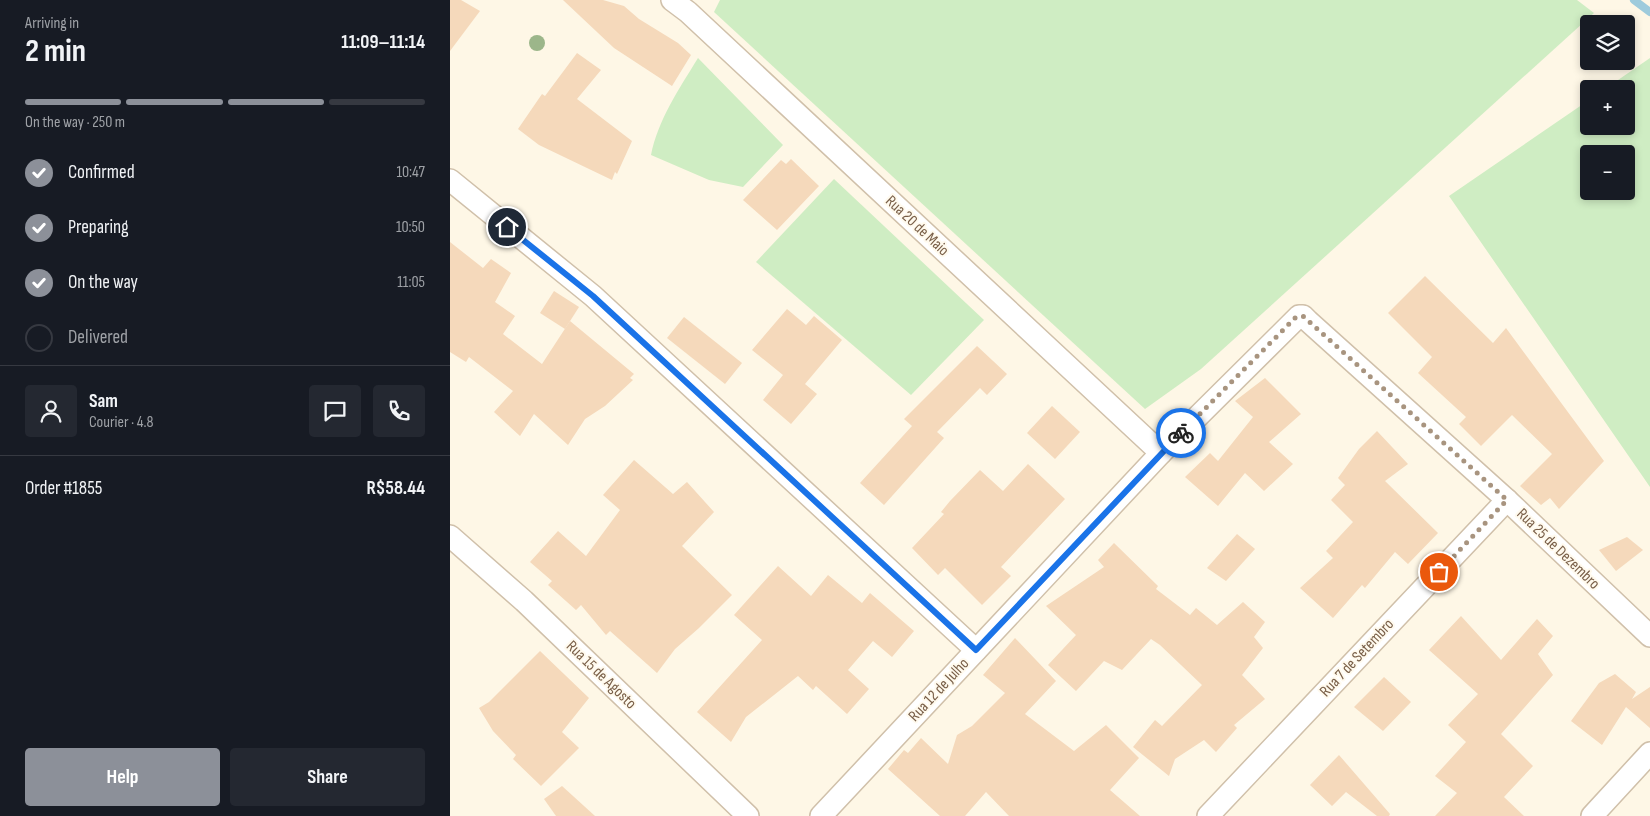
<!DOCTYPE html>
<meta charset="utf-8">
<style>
:root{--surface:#171b24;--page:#242831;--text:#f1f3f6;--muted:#9ea1a6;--line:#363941;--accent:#8c9099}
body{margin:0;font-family:"Sofia Sans Condensed",sans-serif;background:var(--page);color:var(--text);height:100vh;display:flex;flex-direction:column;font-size:19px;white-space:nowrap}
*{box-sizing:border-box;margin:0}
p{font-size:16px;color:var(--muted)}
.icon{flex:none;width:28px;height:28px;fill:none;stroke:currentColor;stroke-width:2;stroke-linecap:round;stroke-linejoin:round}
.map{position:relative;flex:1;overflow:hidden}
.panel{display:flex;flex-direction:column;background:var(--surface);width:450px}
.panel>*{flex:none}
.fabs{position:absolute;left:1130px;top:15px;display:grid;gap:10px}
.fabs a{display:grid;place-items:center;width:55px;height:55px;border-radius:5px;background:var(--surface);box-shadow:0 2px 8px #0003;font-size:25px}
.pin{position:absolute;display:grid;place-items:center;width:42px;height:42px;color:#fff;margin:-21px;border:2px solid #fff;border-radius:50%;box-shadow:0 1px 5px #0007}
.courier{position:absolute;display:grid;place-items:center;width:50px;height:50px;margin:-25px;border:4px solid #1a73e8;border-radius:50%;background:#fff;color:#222;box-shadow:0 1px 6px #0007}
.overview em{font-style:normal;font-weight:700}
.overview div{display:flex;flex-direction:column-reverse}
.overview{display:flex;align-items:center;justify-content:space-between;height:85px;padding:0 25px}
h1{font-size:32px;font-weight:700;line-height:38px}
.bar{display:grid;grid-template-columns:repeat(4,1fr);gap:8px 5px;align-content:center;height:60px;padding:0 25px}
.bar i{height:6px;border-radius:4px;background:var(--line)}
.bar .on{background:var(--accent)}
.bar p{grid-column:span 4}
.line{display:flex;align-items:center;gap:12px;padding:0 25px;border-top:1px solid var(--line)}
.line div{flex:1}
.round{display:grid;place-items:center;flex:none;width:52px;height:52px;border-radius:5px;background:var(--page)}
ol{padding:0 25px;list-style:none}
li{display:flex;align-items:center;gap:15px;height:55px}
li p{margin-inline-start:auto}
li .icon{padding:5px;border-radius:50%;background:var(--accent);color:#fff;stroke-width:4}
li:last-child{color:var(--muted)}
li i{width:28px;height:28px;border:2px solid var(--line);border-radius:50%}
.button{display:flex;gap:10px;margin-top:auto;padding:10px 25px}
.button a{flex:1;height:58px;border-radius:5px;background:var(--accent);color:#fff;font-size:20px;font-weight:700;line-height:58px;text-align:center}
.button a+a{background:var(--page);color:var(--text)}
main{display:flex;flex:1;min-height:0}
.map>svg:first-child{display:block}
.green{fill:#cfedc3;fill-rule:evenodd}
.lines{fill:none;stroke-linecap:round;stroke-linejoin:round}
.stream{stroke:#9ecbdc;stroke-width:8}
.building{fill:#f5d9bb}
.minor-casing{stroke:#d0c0aa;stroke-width:24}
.minor{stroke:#fff;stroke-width:21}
.tree{fill:#9cb68a}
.done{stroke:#a8947f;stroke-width:5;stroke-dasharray:0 9}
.route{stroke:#1a73e8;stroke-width:6}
.labels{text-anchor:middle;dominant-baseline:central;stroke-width:4;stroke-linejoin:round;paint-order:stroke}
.street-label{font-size:16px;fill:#795f48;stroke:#fffaee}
</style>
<main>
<section class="panel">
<div class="overview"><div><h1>2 min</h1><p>Arriving in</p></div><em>11:09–11:14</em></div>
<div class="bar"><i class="on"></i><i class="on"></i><i class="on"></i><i></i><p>On the way · 250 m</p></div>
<ol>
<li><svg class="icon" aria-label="check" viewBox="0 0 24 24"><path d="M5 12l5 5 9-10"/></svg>Confirmed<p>10:47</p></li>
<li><svg class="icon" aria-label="check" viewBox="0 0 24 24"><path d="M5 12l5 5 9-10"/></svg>Preparing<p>10:50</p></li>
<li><svg class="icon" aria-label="check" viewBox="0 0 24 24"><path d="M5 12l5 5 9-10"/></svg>On the way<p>11:05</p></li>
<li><i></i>Delivered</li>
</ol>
<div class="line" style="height:90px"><a class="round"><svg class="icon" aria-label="person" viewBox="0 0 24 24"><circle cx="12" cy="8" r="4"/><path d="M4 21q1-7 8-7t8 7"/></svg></a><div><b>Sam</b><p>Courier · 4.8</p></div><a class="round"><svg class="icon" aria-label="chat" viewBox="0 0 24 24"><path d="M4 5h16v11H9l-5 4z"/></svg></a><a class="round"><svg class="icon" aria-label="phone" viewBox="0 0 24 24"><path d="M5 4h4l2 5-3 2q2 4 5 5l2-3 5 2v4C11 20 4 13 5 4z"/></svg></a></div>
<div class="line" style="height:65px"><div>Order #1855</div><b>R$58.44</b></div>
<div class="button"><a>Help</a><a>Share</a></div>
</section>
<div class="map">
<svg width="1200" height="816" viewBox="0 0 1200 816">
<rect width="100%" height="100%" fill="#fef7e6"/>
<!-- green -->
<g class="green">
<path d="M270,0H1127L1144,13L751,369L695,409L264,12Z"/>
<path d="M248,58L333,145L293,187L259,180L201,155C208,120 229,89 248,58Z"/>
<path d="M1200,58V487L999,196L1139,100V126H1176V89H1155ZM1139,154H1176V191H1139Z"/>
<path d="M384,179L534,320L461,395L306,262Z"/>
</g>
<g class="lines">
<!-- stream -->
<path class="stream" d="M1184,0L1200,12"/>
</g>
<!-- building -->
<g class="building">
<path d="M0,0H11L30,11L0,51Z"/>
<path d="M113,0H153L174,6L189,19L228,43L241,55L222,86L164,48Z"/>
<path d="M127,53L151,70L127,99L182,141L167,174L165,172L162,180L89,145L68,129L92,94L95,96Z"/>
<path d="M341,159L369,186L327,230L293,200L331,160L336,164Z"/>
<path d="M0,242L33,268L41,259L61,273L45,302L65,316L53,334L92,364L120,321L184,374L180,378L183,380L155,406L135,419L118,445L84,414L70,436L44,412L63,391L19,357L16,362L0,352Z"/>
<path d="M975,276L1043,343L1056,328L1154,461L1109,509L1100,498L1091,505L1070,486L1102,454L1062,415L1031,446L1009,424L1016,417L968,373L982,357L938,313Z"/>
<path d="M104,291L129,307L115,329L90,313Z"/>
<path d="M337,309L356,325L364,316L392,340L355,384L367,394L341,424L313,400L333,375L302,350Z"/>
<path d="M234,317L292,363L275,384L217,338Z"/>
<path d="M527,346L557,374L537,395L530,388L487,432L494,438L434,505L410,483L462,426L454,419Z"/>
<path d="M815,378L851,414L819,442L843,464L814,491L795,473L768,506L735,477L760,453L768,461L803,417L785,401Z"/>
<path d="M602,406L630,432L605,459L577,433Z"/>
<path d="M927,431L958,464L935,481L988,533L958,564L945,552L915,588L912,585L883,618L850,588L883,558L876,551L903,522L881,500L895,485L888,478L909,449Z"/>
<path d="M184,460L223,494L237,482L264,512L232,546L282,595L249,628L225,649L207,673L160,631L156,635L131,605L126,610L98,585L102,581L80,562L108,531L136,556L170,510L153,495Z"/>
<path d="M578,464L615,499L551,567L561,576L532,605L495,568L488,575L462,548L494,514L491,512L500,501L530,470L553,491Z"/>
<path d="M787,534L805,549L776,581L757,568Z"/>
<path d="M1177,537L1193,550L1166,571L1149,550Z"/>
<path d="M664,543L708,586L706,589L740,615L746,608L767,625L793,602L815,622L804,637L813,648L792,675L815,699L784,725L787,728L766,752L754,740L725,759L719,776L683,747L705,720L712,726L752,685L710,645L701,639L672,670L654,661L626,691L598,665L626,635L596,606L654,567L648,560Z"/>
<path d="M328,566L361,596L378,575L412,603L420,593L464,631L442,657L423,641L398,670L419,689L397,714L366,686L363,690L348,676L296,717L281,742L247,712L312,640L284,615Z"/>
<path d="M1011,616L1051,660L1087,619L1103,636L1088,654L1103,675L1051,734L1083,766L1054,797L1074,816H985L1007,793L985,776L1016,742L998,725L1028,694L979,650Z"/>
<path d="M565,638L606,681L575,714L624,751L656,725L689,758L660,790L690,816H559L536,792L515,816H490L438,769L454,750L458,753L471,738L498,764L507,735L522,726L555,693L533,675Z"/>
<path d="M90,651L139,698L112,732L129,748L91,786L63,759L66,755L43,731L29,708L39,702Z"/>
<path d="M1165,674L1186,692L1182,699L1200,687V728L1176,707L1152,745L1121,721L1149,683Z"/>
<path d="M934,677L961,702L933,731L904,707Z"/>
<path d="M889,755L940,814L939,816H927L896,792L882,806L860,785Z"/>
<path d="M112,786L145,816H106L94,799Z"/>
</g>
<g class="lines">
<!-- minor casing -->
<g class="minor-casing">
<g id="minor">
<path d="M222,0L238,12L711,453"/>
<path d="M0,180L143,296L526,650"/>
<path d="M0,536L74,601L298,816"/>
<path d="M371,816L711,453L849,316H853L858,321L1057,500L1200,636"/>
<path d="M758,816L1057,500"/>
<path d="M1142,816L1200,753"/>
</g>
</g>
<!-- minor -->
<use href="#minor" class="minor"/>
</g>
<!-- trees -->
<circle class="tree" cx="87" cy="43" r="8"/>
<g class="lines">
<!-- done -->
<path class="done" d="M731,433L846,317L853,316L1057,500L989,572"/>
<!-- route -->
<path class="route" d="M57,227L143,296L526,650L731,433"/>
</g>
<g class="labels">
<!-- street labels -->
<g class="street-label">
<text transform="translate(467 226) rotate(43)">Rua 20 de Maio</text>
<text transform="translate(1108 549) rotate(44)">Rua 25 de Dezembro</text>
<text transform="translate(907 658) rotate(-47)">Rua 7 de Setembro</text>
<text transform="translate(151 675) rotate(44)">Rua 15 de Agosto</text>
<text transform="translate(489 690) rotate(-47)">Rua 12 de Julho</text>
</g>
</g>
</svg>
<div class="fabs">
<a><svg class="icon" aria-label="layers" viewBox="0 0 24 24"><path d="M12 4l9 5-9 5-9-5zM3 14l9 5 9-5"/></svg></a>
<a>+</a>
<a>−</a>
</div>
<div class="pin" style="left:989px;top:572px;background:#ea580c"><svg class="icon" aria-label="bag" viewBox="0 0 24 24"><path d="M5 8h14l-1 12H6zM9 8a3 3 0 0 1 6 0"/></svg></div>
<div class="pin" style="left:57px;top:227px;background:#1f2937"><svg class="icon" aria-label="home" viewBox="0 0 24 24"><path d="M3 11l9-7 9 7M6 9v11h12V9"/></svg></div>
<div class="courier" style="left:731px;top:433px"><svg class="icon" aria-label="bike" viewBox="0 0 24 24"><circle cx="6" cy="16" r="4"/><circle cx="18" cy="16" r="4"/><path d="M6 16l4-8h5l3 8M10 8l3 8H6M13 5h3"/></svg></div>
</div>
</main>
